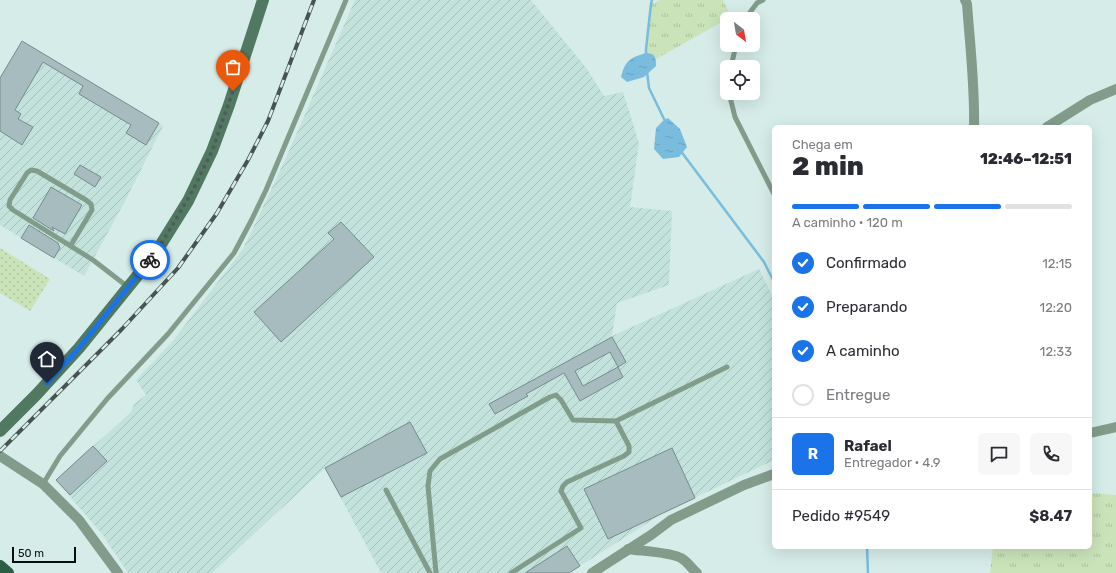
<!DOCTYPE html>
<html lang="pt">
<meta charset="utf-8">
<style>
:root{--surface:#fff;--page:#f7f7f7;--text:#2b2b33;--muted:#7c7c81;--line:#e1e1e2;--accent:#1a73e8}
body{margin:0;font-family:Rubik,sans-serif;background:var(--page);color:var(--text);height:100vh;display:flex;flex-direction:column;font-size:15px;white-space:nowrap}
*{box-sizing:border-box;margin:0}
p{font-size:13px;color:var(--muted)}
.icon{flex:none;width:22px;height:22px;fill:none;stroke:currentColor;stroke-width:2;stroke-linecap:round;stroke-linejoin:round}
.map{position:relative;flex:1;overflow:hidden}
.sheet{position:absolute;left:772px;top:125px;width:320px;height:424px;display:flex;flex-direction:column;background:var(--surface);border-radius:6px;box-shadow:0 4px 16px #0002}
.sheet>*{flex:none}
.needle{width:26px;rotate:149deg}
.tools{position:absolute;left:720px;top:12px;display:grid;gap:8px}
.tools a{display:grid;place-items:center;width:40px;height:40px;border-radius:6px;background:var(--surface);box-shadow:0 4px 16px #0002;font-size:20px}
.scale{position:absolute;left:12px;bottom:10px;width:64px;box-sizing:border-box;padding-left:4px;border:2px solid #070f0d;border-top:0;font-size:11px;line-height:14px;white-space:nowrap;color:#070f0d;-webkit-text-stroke:3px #d6ece8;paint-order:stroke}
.pin{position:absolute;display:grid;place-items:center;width:34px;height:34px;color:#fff;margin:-41px -17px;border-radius:50% 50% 50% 0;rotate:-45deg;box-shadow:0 0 4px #0007}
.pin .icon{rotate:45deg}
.courier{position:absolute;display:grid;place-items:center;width:40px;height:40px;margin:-20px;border:3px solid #1a73e8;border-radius:50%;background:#fff;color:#222;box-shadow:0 1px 5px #0007}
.overview em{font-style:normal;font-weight:800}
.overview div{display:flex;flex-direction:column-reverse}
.overview{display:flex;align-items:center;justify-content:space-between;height:68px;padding:0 20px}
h1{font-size:26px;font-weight:800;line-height:30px}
.bar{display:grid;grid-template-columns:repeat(4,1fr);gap:6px 4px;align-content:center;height:48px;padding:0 20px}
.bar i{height:5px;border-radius:3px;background:var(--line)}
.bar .on{background:var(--accent)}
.bar p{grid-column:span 4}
.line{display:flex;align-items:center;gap:10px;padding:0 20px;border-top:1px solid var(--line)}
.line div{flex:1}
.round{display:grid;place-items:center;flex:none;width:42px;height:42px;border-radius:6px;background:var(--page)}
ol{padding:0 20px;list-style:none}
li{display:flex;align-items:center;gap:12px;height:44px}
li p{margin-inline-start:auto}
li .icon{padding:4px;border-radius:50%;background:var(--accent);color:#fff;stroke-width:4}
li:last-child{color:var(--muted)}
li i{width:22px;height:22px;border:2px solid var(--line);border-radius:50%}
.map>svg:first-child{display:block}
.industrial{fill:url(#industrial-furrows)}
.grass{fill:url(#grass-tufts)}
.garden{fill:url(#garden-dots)}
.water{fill:url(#water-ripples)}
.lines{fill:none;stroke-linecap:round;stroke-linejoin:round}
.stream{stroke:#79bcde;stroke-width:2.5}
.building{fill:#a6bcbf;stroke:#768b8d;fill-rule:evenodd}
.lane{stroke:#829c8c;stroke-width:5}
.street{stroke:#829c8c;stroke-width:10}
.secondary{stroke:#517861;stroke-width:12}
.primary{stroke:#2c5e43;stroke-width:12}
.rail-casing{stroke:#475451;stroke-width:4}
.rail{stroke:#d6ece8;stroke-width:2.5;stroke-dasharray:8;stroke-linecap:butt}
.done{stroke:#4f5c5a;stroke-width:4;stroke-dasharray:0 7.2}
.route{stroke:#1a73e8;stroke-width:5}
</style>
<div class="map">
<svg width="1116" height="573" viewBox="0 0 1116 573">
<defs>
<pattern id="industrial-furrows" width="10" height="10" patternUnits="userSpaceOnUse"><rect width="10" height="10" fill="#c2e2db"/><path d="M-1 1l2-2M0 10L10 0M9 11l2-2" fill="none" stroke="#a5c1bb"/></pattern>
<pattern id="grass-tufts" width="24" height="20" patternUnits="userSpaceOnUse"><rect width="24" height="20" fill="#cae3b9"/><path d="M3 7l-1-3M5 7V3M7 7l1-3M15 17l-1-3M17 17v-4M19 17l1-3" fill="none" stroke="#acc29e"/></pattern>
<pattern id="garden-dots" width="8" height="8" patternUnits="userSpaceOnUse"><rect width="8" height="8" fill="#cae3b9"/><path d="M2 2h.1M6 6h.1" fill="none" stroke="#acc29e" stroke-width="1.8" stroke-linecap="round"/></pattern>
<pattern id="water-ripples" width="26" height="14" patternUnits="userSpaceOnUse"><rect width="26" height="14" fill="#79bcde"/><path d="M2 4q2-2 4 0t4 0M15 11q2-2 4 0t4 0" fill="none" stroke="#67a0bd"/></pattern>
</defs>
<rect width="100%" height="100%" fill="#d6ece8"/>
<!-- industrial -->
<g class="industrial">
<path d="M355,0H531L587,69L604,96L623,92L639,143L630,207L672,211L669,285L617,303L612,336L759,269L774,299V460L665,512L569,573H381L325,468L212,573H128L102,534L56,480L131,412L134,404L146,395L136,380L172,342L243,249L285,160Z"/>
<path d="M22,41L163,126L124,203L84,276L0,225V78Z"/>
</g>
<!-- grass -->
<g class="grass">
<path d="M661,0H723L731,17L656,59C653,54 651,53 646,53V49L651,4Z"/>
<path d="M1090,493L1116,495V573H990L993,547H1090Z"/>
</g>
<!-- garden -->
<path class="garden" d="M0,248L50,279L30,311L0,293Z"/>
<!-- water -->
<g class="water">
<path d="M646,53C655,53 656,57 656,66L644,77L627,82L621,77C625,61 629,58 646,53Z"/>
<path d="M668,118L680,129L687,147L679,157L663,159L654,149L656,128L664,120Z"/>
</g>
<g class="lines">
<!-- stream -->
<g class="stream">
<path d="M646,55V49L651,4L652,0"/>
<path d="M647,72L649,88L666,123"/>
<path d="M680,150L764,262L774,282"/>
<path d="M867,547L868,573"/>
</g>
</g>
<!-- building -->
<g class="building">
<path d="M22,41L159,123L146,145L126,133L131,125L79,94L83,86L43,62L15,110L21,114L18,119L33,127L22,145L0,131V78Z"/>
<path d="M80,165L101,177L95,187L74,174Z"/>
<path d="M51,187L82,205L65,234L52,227L54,231L33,218Z"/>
<path d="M341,222L374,257L281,342L254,312L334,239L328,233Z"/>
<path d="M29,225L58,243L60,248L54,258L21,238Z"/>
<path d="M612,337L626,362L618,367L623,377L580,401L564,373L526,394L528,396L495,414L489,404ZM610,352L618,367L583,386L575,371Z"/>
<path d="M410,422L427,453L341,497L325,468Z"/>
<path d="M93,446L107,461L70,495L56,480Z"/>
<path d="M672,448L695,498L608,539L584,489Z"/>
<path d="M567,546L580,566L569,573H525Z"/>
</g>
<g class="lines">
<!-- lane -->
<g class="lane">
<path d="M745,19L757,3L763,0"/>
<path d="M731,67L736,45"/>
<path d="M729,93L735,117L774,194"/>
<path d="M71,245L92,210L91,204L86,200L37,171L31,170L27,173L10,200L9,206L13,210L93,260L128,287"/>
<path d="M43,484L60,456L107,399L168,334L234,253L251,221L266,190L346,0"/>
<path d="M386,490L430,573"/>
<path d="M436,573L428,486L430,471L440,459L550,397L556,395L561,400L573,420L616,421"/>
<path d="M511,573L581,528L561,491L563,486L567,482L624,456L629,452V446L616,421L727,367"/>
</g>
<!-- street -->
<g class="street">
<path d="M965,0L967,4C970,45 975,86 974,127"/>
<path d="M1047,127L1090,100L1116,89"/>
<path d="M1090,433L1116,427"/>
<path d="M0,456L43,484L79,520L118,573"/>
<path d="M628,549C640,551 671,552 681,558C687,561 691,568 697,573"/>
<path d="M592,573L651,535L671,520L744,485L774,474"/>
</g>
<!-- secondary -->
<path class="secondary" d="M0,431L37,394L79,348L155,254L188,201L212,151L229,105L263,0"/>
<!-- primary -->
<path class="primary" d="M0,566L8,573"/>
<!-- rail casing -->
<g class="rail-casing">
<path id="rail" d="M0,451L122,329L178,268L217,213L248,160L268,121L314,0"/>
</g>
<!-- rail -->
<use href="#rail" class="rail"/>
</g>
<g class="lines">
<!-- done -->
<path class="done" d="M150,260L155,254L179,214L194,188L212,151L233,91"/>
<!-- route -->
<path class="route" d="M47,383L79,348L150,260"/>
</g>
</svg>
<div class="tools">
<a><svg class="needle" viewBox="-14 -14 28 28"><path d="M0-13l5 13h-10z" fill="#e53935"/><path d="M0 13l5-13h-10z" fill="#7c7c81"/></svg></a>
<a><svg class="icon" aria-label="locate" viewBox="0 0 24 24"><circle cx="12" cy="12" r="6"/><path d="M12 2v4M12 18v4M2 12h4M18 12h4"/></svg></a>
</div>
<div class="scale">50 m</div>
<div class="pin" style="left:233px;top:91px;background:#ea580c"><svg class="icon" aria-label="bag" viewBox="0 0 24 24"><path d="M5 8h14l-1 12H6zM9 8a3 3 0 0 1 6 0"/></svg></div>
<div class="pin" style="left:47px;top:383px;background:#1f2937"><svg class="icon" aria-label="home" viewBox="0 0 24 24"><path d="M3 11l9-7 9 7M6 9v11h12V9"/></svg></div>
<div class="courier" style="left:150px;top:260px"><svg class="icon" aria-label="bike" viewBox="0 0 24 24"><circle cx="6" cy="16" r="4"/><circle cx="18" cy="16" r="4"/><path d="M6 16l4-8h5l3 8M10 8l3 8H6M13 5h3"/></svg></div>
<section class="sheet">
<div class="overview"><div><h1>2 min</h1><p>Chega em</p></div><em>12:46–12:51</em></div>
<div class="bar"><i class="on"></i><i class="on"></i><i class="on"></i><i></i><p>A caminho · 120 m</p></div>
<ol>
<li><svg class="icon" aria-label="check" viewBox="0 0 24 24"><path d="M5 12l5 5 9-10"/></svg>Confirmado<p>12:15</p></li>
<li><svg class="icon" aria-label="check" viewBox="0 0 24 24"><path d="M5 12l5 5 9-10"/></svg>Preparando<p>12:20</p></li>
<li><svg class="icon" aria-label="check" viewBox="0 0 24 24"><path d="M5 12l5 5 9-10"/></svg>A caminho<p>12:33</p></li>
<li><i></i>Entregue</li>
</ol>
<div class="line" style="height:72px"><b class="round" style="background:var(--accent);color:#fff">R</b><div><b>Rafael</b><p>Entregador · 4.9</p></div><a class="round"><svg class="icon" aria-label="chat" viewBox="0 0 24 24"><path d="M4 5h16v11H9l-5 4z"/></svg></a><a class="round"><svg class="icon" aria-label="phone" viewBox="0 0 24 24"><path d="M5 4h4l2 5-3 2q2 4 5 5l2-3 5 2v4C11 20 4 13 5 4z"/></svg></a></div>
<div class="line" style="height:52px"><div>Pedido #9549</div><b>$8.47</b></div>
</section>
</div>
